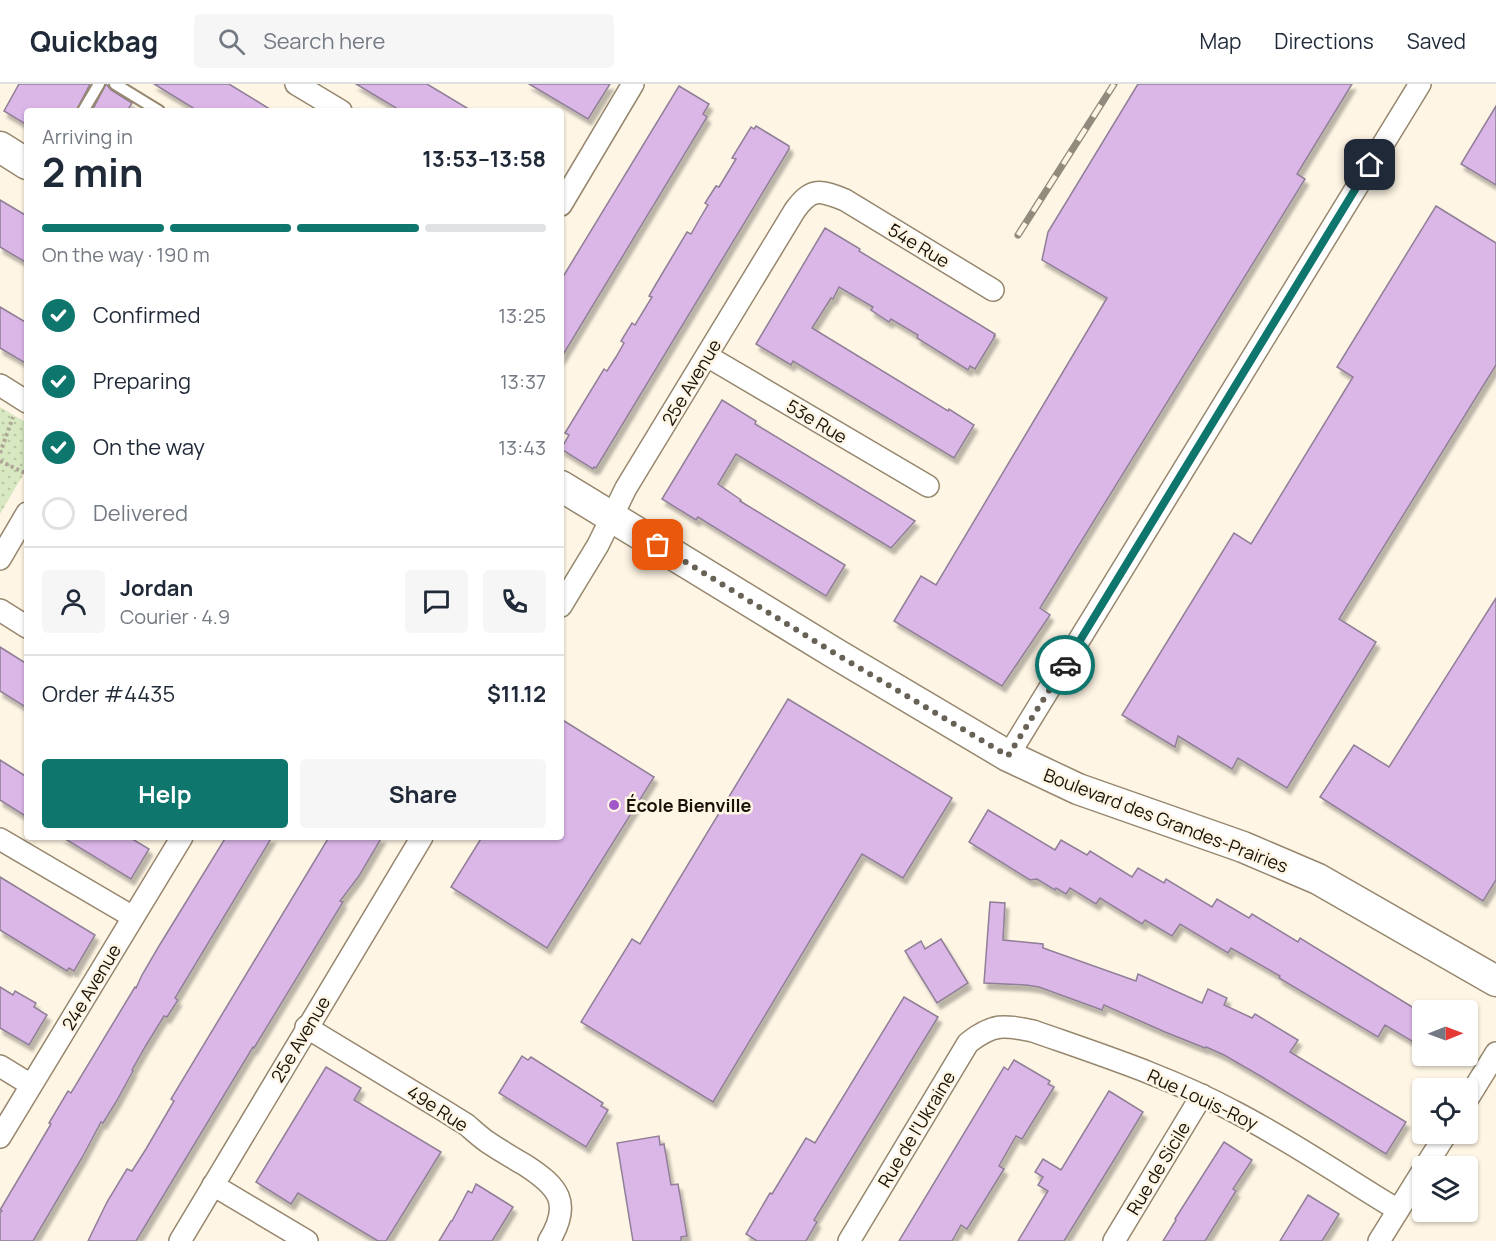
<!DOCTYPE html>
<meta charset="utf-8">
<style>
:root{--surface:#fff;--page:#f6f6f7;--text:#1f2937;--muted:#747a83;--line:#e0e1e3;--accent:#0f766e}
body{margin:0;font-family:Manrope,sans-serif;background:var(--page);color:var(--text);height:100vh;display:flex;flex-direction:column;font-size:22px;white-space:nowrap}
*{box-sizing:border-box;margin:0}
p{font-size:20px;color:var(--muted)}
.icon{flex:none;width:33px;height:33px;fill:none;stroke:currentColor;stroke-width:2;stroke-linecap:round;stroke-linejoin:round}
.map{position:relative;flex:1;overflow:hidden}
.panel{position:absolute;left:24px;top:24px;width:540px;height:732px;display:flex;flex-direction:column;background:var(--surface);border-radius:6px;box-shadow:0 2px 4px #0004}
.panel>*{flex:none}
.needle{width:39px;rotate:89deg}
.controls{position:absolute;left:1412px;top:916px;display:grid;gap:12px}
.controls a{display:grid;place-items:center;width:66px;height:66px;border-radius:6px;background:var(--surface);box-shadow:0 2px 4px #0004;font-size:30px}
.pin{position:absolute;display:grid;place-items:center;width:51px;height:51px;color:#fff;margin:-26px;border-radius:12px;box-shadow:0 3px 9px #0006}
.courier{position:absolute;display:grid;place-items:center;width:60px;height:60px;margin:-30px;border:4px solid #0f766e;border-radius:50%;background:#fff;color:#222;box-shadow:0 2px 8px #0007}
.headline em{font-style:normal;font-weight:700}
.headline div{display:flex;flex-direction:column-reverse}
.headline{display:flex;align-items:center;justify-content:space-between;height:102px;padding:0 18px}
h1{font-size:39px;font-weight:700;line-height:45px}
.bar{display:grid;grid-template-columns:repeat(4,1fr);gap:9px 6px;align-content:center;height:72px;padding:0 18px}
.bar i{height:8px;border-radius:4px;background:var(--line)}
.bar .active{background:var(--accent)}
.bar p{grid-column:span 4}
.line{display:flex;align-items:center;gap:15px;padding:0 18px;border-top:2px solid var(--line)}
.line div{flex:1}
.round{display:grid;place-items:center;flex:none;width:63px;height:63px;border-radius:6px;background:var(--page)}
ol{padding:0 18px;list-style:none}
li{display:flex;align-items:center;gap:18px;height:66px}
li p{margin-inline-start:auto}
li .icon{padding:6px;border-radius:50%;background:var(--accent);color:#fff;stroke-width:4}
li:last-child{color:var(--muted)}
li i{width:33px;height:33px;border:3px solid var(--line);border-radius:50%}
.action{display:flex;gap:12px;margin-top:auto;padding:12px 18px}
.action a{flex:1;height:69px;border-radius:6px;background:var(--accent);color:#fff;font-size:24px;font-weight:700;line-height:69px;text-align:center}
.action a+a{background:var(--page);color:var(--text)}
header{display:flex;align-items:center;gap:36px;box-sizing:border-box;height:84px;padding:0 30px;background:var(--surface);border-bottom:2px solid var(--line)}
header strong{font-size:28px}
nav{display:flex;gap:33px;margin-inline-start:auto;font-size:21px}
.search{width:420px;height:54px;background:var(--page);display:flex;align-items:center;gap:15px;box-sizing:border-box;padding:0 21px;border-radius:6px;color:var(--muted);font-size:22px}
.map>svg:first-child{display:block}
.green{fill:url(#green-dots)}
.building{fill:#dbb7e8;stroke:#907f97;stroke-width:1.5;filter:url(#shadow)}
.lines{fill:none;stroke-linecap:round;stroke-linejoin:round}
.service-casing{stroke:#96876d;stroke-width:14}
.minor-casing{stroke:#96876d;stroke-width:24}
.secondary-casing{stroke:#96876d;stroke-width:33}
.path{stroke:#aea697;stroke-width:4;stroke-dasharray:3 3;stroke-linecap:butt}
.service{stroke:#fff;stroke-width:10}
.minor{stroke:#fff;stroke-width:21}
.secondary{stroke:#fff;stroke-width:30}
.rail-casing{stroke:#928a7d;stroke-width:7}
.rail{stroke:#fef5e4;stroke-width:4.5;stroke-dasharray:14;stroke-linecap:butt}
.done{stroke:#686155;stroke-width:6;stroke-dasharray:0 10.8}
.route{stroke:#0f766e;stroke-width:8}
.poi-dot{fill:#a157ca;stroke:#fef5e4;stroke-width:2}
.labels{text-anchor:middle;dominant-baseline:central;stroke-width:5;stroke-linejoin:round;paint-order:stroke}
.street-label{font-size:18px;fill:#171108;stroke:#fef5e4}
.poi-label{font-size:18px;font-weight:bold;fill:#171108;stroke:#fef5e4;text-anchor:start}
</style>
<header>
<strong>Quickbag</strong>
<div class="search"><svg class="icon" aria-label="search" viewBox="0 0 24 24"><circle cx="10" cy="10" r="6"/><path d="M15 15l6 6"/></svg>Search here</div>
<nav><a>Map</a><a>Directions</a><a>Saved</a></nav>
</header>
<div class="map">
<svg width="1496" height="1157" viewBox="0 0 1496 1157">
<defs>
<pattern id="green-dots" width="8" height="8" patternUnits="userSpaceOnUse" patternTransform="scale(1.5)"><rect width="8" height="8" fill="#d8e8c1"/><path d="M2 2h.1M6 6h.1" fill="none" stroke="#b9c6a4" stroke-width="1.8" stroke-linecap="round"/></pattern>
<filter id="shadow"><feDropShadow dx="3.5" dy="6" stdDeviation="1.5" flood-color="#0004"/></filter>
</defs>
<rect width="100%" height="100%" fill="#fef5e4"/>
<!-- green -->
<path class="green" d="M0,323L27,339V384L0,430Z"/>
<!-- building -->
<g class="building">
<path d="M19,0H90L76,27H27V41L4,27Z"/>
<path d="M106,0L111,6L132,19L127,27H92Z"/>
<path d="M154,0H229L273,27H198Z"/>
<path d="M356,0H427L472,27H401Z"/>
<path d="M529,0H610L588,35Z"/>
<path d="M1138,0H1352L1297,90L1305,95L1040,524L1050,531L1002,602L894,537L921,492L936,501L1107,214L1042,176L1048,148Z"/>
<path d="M679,2L709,20L703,30L707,33L561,274V196Z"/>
<path d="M1496,22V101L1461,80Z"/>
<path d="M756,42L789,62V65L596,384L594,383L593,385L561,365L569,351L565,349L604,285L607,287L616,273L624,259L621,257L632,239L635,241L652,213L649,212L656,200L687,148L691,150L699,136L708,121L705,119L716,102L719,103L736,75L732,74L751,43L754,45Z"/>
<path d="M0,116L27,132V179L0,163Z"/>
<path d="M1436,122L1496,159V281L1339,535L1376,558L1287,704L1238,674L1232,685L1178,652L1175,663L1122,631L1234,449L1251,460L1353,293L1337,283Z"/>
<path d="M825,144L860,165L859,167L995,250L994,252H995L975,285L970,282L968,286L917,254L918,251L891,235L889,238L871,226L873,223L839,203L833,215L831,214L812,244L948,327L949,325L974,341L954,374L793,277L791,281L756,260Z"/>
<path d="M0,223L27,239V280L0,264Z"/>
<path d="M722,316L756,337L755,340L915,437L891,464L736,370L718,400L741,416L740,417L845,481L826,512L698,433L696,436L662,415Z"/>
<path d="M1496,514V796L1483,817L1320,713L1354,661L1389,683Z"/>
<path d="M0,563L27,580V624L0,607Z"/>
<path d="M788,615L952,714L903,794L862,770L713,1018L581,938L632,855L640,860Z"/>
<path d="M561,635L654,693L547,864L451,803L482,753H561Z"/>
<path d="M0,676L27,693V733L0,716Z"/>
<path d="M988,726L1055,766L1061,756L1087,771L1090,767L1132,793L1138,784L1164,799L1166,795L1212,823L1217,815L1249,834L1252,830L1298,858L1300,854L1422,929V963L1385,941L1378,953L1279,894L1280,892L1231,864L1228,869L1180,840L1172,852L1145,836L1142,840L1100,814L1096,820L1070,804L1066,810L1056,804L1055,806L1037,795L1030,796L969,758Z"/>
<path d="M62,753H129L149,765L131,795Z"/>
<path d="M226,753H272L175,914L178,916L167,933L164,932L145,963L132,986L133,987L116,1018L103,1039L101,1038L83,1072L33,1157H0V1129L2,1127L0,1126L51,1040L49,1039L68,1007L71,1009L135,903L136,904L142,891L159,862Z"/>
<path d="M329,753H382L359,792L340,817L343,818L254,964L253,963L136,1157H88L107,1118L127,1085L132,1087L146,1065L174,1017L171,1015Z"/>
<path d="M0,793L95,851L74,887L69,884L67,887L0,846Z"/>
<path d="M990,818L1005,819L1003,856L1043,860V864L1136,897L1138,890L1202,919L1208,905L1227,914L1224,921L1252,934L1255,930L1298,956L1290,968L1406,1038L1386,1070L1262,993L1224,971L1206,963L1205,964L1165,948L1104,921L1102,926L1039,903L1026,901L984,899Z"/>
<path d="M941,855L968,899L937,919L905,867L921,857L925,865Z"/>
<path d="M0,903L13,911L15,907L36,919L34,923L47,931L29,961L0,944Z"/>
<path d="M904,913L938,933L814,1136L817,1138L806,1157H757L746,1150L770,1109L772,1110L806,1054L815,1059Z"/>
<path d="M522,972L528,976L531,973L603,1019L601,1022L608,1026L586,1063L499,1009Z"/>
<path d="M1014,976L1050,997L1048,1000L1054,1003L1022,1055L1016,1052L999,1082L1004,1085L967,1145L961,1141L952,1157H899L1004,983L1008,986Z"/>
<path d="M326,983L361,1004L354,1016L441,1068L386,1157H378L298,1109L291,1120L256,1098Z"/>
<path d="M1109,1007L1143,1028L1117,1071L1064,1157H1018L1048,1107L1038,1101L1043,1093L1035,1088L1043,1075L1061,1086Z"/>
<path d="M659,1052L660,1061L664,1060L671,1101L678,1100L687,1152L681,1153V1157H633L617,1059Z"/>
<path d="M1224,1058L1252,1076L1233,1105L1236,1107L1205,1157H1163L1176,1136L1175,1135Z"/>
<path d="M476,1100L513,1123L492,1157H439L451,1137H452L468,1107L472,1109Z"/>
<path d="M1308,1111L1339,1130L1322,1157H1280Z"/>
</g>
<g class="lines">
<!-- service casing -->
<g class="service-casing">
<g id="service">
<path d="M115,0L159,27"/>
<path d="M83,27L99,0"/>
</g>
</g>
<!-- minor casing -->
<g class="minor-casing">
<g id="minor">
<path d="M296,0L341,27"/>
<path d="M561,121L633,0"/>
<path d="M707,272L928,402"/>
<path d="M0,301L27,318"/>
<path d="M0,475L27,429"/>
<path d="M561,522L598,461L626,404L795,126C812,103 820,106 845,116L993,206"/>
<path d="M0,526L27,543"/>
<path d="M1008,672L1420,0"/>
<path d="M0,755L133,833"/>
<path d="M306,943L443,1026C451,1031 459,1036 467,1041C474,1047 481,1054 489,1059C501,1067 513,1074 525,1081C559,1103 572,1119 549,1157"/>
<path d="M0,982L31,1001"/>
<path d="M1467,1016L1496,969"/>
<path d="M0,1053L182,753"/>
<path d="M1425,1083L1446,1050"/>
<path d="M213,1101L307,1157"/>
<path d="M180,1157L422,753"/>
<path d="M849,1157L968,959C993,939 1004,941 1033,947C1101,971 1170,993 1233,1027C1290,1056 1343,1093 1398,1126"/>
<path d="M1114,1157L1202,1011"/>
<path d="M1379,1157L1422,1088"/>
</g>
</g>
<!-- secondary casing -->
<g class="secondary-casing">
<g id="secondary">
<path d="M0,63L27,80"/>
<path d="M561,402L836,570L1008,672L1078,705L1243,763L1318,795L1496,897"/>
</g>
</g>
<!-- path -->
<g class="path">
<path d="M0,369L13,333"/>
<path d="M0,377L27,390"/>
</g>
<!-- service -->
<use href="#service" class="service"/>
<!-- minor -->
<use href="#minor" class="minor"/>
<!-- secondary -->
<use href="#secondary" class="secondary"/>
<!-- rail casing -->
<g class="rail-casing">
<path id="rail" d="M1018,151L1114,0"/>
</g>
<!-- rail -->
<use href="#rail" class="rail"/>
</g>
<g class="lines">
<!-- done -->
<path class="done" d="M658,461L836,570L1008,672L1065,581"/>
<!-- route -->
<path class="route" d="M1065,581L1370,81"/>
</g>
<!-- markers -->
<circle class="poi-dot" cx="614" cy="721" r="6"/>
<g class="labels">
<!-- street labels -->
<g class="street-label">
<text transform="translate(919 161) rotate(31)">54e Rue</text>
<text transform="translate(691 298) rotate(-59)">25e Avenue</text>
<text transform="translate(817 337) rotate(31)">53e Rue</text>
<text transform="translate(1166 736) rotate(21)">Boulevard des Grandes-Prairies</text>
<text transform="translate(91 903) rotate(-59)">24e Avenue</text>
<text transform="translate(300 955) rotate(-59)">25e Avenue</text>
<text transform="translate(1203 1015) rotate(25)">Rue Louis-Roy</text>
<text transform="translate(438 1024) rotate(33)">49e Rue</text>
<text transform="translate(916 1045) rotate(-59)">Rue de l'Ukraine</text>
<text transform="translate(1158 1084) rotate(-59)">Rue de Sicile</text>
</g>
<!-- poi labels -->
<g class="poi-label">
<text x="626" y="721">École Bienville</text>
</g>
</g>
</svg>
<div class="controls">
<a><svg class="needle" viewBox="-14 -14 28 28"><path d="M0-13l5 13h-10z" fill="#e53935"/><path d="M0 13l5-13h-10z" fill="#747a83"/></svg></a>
<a><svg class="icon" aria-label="locate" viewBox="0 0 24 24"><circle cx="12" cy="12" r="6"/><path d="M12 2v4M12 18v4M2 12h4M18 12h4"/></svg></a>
<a><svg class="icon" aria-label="layers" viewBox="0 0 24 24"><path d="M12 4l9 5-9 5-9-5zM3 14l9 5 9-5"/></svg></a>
</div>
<div class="pin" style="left:658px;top:461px;background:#ea580c"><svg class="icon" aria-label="bag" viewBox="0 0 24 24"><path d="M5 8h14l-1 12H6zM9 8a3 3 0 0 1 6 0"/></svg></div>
<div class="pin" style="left:1370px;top:81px;background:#1f2937"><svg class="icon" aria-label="home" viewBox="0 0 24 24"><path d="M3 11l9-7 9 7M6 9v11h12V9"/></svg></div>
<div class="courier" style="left:1065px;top:581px"><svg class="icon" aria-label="car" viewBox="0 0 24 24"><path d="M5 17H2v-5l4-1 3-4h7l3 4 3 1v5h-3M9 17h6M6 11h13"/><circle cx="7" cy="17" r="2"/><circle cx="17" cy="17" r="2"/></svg></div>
<section class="panel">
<div class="headline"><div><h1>2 min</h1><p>Arriving in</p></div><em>13:53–13:58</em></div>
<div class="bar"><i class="active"></i><i class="active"></i><i class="active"></i><i></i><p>On the way · 190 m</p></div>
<ol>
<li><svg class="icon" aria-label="check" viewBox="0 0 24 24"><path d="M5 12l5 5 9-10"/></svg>Confirmed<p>13:25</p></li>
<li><svg class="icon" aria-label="check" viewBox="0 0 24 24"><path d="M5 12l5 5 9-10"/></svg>Preparing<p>13:37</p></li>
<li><svg class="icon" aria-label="check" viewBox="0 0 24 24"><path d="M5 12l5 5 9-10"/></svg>On the way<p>13:43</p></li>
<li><i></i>Delivered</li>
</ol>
<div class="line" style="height:108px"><a class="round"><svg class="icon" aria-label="person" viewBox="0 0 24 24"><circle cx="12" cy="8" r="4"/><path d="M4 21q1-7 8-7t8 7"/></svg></a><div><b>Jordan</b><p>Courier · 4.9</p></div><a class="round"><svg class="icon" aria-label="chat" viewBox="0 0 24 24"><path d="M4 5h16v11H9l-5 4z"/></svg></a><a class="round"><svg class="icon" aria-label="phone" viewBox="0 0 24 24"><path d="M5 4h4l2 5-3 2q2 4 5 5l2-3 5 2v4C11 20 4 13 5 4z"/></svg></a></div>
<div class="line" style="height:78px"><div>Order #4435</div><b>$11.12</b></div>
<div class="action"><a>Help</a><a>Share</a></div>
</section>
</div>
